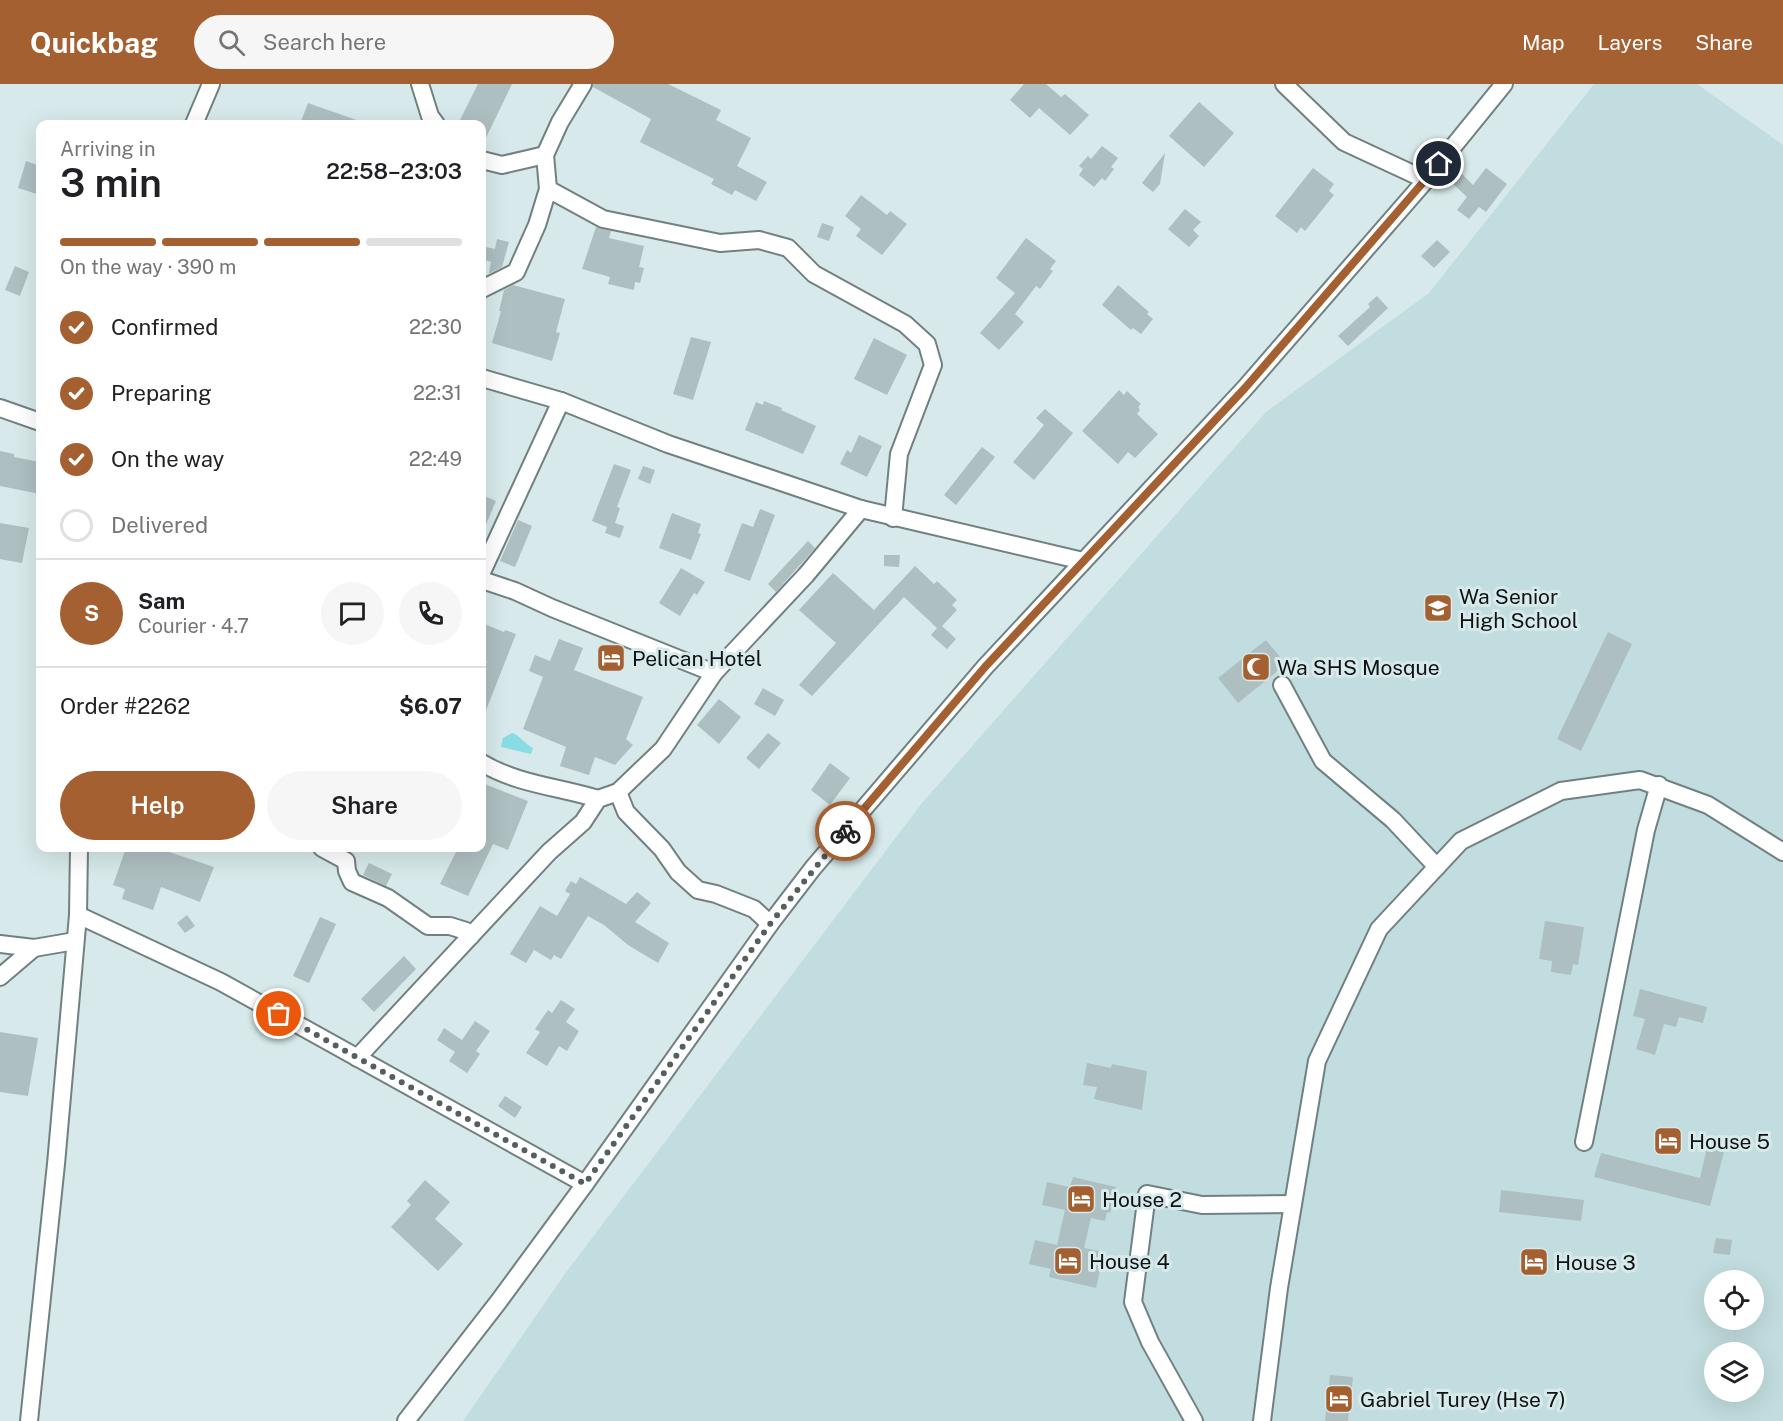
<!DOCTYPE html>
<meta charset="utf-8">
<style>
:root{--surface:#fff;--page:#f6f6f6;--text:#202124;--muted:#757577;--line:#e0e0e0;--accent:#a46031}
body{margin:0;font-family:"Public Sans",sans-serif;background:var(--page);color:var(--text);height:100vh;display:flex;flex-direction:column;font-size:22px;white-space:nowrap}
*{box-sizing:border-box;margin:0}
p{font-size:20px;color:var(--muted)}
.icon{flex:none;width:33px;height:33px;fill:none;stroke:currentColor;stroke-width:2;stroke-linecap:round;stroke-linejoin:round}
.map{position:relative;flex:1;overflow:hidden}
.panel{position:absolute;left:36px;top:36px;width:450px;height:732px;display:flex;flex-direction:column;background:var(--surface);border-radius:12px;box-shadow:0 6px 24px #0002}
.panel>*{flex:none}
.fabs{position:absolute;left:1704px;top:1186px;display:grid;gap:12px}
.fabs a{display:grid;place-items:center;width:60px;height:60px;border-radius:50%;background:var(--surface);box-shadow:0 6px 24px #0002;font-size:30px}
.pin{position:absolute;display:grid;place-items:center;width:51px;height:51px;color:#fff;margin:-26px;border:3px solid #fff;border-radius:50%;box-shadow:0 2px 6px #0007}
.courier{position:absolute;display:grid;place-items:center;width:60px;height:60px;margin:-30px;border:4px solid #a46031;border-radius:50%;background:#fff;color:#222;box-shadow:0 2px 8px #0007}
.overview em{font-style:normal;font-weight:600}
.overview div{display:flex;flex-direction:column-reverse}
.overview{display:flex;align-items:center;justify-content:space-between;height:102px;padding:0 24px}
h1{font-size:39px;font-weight:600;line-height:45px}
.bar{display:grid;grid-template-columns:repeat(4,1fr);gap:9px 6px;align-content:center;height:72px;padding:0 24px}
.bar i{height:8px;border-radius:4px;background:var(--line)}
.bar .selected{background:var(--accent)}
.bar p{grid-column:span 4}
.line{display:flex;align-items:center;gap:15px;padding:0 24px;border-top:2px solid var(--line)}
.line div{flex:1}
.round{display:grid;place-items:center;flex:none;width:63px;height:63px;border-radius:32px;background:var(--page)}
ol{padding:0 24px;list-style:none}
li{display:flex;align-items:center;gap:18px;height:66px}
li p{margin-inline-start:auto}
li .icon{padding:6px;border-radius:50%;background:var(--accent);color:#fff;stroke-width:4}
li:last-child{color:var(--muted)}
li i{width:33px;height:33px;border:3px solid var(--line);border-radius:50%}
.action{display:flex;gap:12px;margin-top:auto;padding:12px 24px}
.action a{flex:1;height:69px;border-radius:36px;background:var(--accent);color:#fff;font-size:24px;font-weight:600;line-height:69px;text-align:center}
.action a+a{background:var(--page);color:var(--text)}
header{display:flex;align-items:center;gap:36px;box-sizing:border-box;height:84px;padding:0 30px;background:var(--accent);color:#fff}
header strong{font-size:28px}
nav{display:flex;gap:33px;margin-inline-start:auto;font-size:21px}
.search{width:420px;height:54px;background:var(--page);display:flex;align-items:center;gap:15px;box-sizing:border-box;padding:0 21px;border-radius:33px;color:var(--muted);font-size:22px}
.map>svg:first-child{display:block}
.built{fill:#c2dddf;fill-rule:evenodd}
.water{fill:#88dce4}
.building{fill:#aebfc1}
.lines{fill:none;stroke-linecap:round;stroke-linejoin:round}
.minor-casing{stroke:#718182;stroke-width:20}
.minor{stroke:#fff;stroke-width:16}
.done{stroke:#545f5f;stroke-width:6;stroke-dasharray:0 10.8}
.route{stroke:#a46031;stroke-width:8}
.labels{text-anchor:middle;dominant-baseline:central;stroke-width:6;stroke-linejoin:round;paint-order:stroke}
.poi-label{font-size:21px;fill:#0e1414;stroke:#d7e9ea;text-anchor:start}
</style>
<header>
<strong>Quickbag</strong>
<div class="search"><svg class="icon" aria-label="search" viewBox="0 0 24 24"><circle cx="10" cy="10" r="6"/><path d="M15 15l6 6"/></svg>Search here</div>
<nav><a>Map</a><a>Layers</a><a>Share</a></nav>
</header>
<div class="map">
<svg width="1783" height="1337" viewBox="0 0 1783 1337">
<rect width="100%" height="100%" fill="#d7e9ea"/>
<!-- built -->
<path class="built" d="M1594,0H1697L1783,61V1337H463L567,1187L922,719L1266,328L1429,209ZM1714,1197H1754V1236H1714ZM1714,1269H1754V1308H1714Z"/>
<!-- water -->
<path class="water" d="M512,649C520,651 523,659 533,664L531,670L501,663L503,654Z"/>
<!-- building -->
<g class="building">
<path d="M478,0H512L482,62V40H458Z"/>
<path d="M593,0H668L721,26L716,36L751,54L737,82L767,98L756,117L735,106L732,111L711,100L714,95L640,58L651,35L593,3Z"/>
<path d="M1024,0H1046L1061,13L1065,10L1089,31L1070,51L1039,24L1030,34L1010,16Z"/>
<path d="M1199,18L1234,49L1204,83L1169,52Z"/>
<path d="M308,19L365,39L364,40H300Z"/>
<path d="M1102,62L1118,74L1111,83L1114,85L1105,97L1102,94L1094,103L1079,91L1083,85L1079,82L1088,72L1091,75Z"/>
<path d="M1165,69L1160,100L1153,108L1142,99Z"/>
<path d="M26,77L40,82V111L18,104Z"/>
<path d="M1313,84L1334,100L1329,107L1334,111L1305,147L1301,143L1297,149L1275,132Z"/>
<path d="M1486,84L1507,100L1486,128L1479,123L1469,135L1457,126L1467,113L1451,98L1460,88L1473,101Z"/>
<path d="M861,111L887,131L890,127L907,140L882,171L856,152L861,145L845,132Z"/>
<path d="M1185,125L1201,138L1193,146L1199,152L1189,163L1168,145Z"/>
<path d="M822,139L834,143L829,157L817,153Z"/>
<path d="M596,143L611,147L609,154L644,162L639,183L644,184L640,199L635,198L634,206L608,200L610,193L582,185Z"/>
<path d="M1026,154L1056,177L1050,185L1053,187L1040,205L1036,202L1015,230L1024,238L999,266L980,249L1015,209L996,194Z"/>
<path d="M497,155L509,158L502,183L490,189H489L491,178L482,175V162L495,165Z"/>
<path d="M1437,156L1450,168L1434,184L1421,172Z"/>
<path d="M15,182L29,188L20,212L5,206Z"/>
<path d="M513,201L565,215L556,248L560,249L552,277L492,259L501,227H499L504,206Z"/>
<path d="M1118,201L1149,228L1147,230L1153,235L1141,250L1133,244L1131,246L1102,221Z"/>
<path d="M1377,212L1388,224L1348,262L1338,252L1370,223L1368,220Z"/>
<path d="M691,253L711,258L693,316L673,310Z"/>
<path d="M874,254L907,271L887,311L854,295Z"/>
<path d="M1119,306L1124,311L1127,307L1141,320L1138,323L1140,326L1137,330L1158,350L1135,374L1128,368L1118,380L1082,347Z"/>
<path d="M764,317L782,324L781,326L816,342L803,370L745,346L756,318L763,321Z"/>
<path d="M1045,325L1073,349L1034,396L1013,378L1044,341L1036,334Z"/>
<path d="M859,351L882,362L867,393L840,380L847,366L851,369Z"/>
<path d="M982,363L995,373L956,421L944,411Z"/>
<path d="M0,367L14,370V373L40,378V410L0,402Z"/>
<path d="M614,380L631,386L617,423L620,424L615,439L624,442L620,454L605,449L607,443L592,437Z"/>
<path d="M643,382L655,386L650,400L638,395Z"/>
<path d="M482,411L496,417L482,450Z"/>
<path d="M760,425L775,431L750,497L724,487L742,439L753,443Z"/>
<path d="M672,429L701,440L698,449L701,450L691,476L659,464Z"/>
<path d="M518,436L532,442L515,483L500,477Z"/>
<path d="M0,439L29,444L22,479L0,475Z"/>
<path d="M808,457L815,464L776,508L768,500Z"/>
<path d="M884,471H900L899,483L884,482Z"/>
<path d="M915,482L934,500L937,497L957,516L952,521L957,526L942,542L956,555L947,565L931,551L937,544L904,513L812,612L799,601L836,559L799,526L833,489L874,526Z"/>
<path d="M681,484L705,498L697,511L694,509L680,532L659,519Z"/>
<path d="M482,539L504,548L505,546L516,550L483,634L482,592L487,577L482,575Z"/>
<path d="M1608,548L1632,560L1581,667L1557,655Z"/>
<path d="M559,555L583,564L574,586L643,613L626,655L633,661L615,681L595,673L589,691L560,682L566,663L523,645L543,593L529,587L535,571L550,577Z"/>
<path d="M1266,556L1286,580L1238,619L1218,594Z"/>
<path d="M763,604L784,616L775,632L754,620Z"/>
<path d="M719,615L741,633L719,660L697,641Z"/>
<path d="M768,649L781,659L759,685L746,674Z"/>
<path d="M830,679L850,694L830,721L811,706Z"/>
<path d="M482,699L528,717L508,766L493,760L468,812L440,800L458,764H482Z"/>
<path d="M126,764L138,767L139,764H157L214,783L200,818L161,803L153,826L122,815L125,805L113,801Z"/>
<path d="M369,779L392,790L386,802L363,791Z"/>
<path d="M580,793L626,820L637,808L651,819L635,838L669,859L658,879L628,861L604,841L588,832L561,875L554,871L551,876L534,866L526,879L510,870L540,822L557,832L570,810L565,807L571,797L576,800Z"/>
<path d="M187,831L195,842L185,849L177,839Z"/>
<path d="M320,833L336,840L309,899L293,892Z"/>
<path d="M1545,837L1584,843L1578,881L1573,880L1571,891L1551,888L1552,877L1539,875Z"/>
<path d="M404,872L416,885L374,928L361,915Z"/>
<path d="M1640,905L1707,923L1703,939L1679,933L1676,943L1664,940L1655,971L1636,965L1645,935L1633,932Z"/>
<path d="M561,916L575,925L566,938L579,947L567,967L559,962L547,982L526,969L540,948L535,945L548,926L552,929Z"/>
<path d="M475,937L490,947L476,967L480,970L467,989L449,977L455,968L437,956L444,944L462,956Z"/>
<path d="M0,948L38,954L28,1012L0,1008Z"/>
<path d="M1087,979L1111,984L1112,980L1147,987L1142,1026L1094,1015L1097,1003L1083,1001Z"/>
<path d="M505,1012L522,1023L515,1034L498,1022Z"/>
<path d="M1709,1055L1726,1060L1710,1122L1594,1093L1601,1069L1700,1094Z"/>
<path d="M1073,1093L1116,1103L1110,1129L1107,1128L1105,1137L1091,1134L1084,1164L1099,1167L1097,1176L1102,1178L1096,1204L1049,1193L1051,1185L1029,1180L1035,1156L1057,1161L1065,1126L1042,1121L1047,1098L1070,1103Z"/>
<path d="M425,1096L450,1118L435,1135L463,1160L438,1187L391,1143L411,1121L407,1117Z"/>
<path d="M1501,1106L1584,1116L1581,1137L1499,1128Z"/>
<path d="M1716,1154L1732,1156L1730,1171L1713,1169Z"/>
<path d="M1330,1291L1353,1293L1348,1337H1325Z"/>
</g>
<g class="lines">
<!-- minor casing -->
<g class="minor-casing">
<g id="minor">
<path d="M420,0L430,32L436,40"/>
<path d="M1284,0L1344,58L1426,96"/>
<path d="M194,40L211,0"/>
<path d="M482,76L502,81L545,71"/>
<path d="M548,105L603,135L720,159L759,156L788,164L814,190L905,240L927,260L933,281L899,370L893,434"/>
<path d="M482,205L516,188L537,141L548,105L545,71L560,38L583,0"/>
<path d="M482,294L561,317L668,360L861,425L1083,477"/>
<path d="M0,324L40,338"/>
<path d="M482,488L561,317"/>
<path d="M482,496L515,507L552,524L714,589"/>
<path d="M1282,601L1323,677L1393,736L1437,783"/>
<path d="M482,679C517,700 559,703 598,715"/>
<path d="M618,708L626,728L662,765L678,788L698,806L716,810L754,825L770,840"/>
<path d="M322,764L346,777L347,787L352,798L388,814L428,842H450L466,847L471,852"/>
<path d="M78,831L221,898L585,1100"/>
<path d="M0,860L34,864L75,857"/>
<path d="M0,893L34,864"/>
<path d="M357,974L549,768L583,738L598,715L618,708L663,665L714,589L806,491L861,425"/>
<path d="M1584,1058L1646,746L1659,701"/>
<path d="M29,1337L56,1080L78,831L79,764"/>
<path d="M406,1337L499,1217L585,1100L770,840L813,784L985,583L1245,304L1426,96L1504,0"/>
<path d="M1194,1337L1150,1258L1133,1218L1147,1110L1202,1121L1293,1120"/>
<path d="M1262,1337L1279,1204L1317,977L1379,845L1461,757L1561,707L1640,696L1708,721L1783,768"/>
</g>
</g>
<!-- minor -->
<use href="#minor" class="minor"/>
</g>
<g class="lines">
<!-- done -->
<path class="done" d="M279,930L585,1100L770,840L845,747"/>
<!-- route -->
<path class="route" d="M845,747L985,583L1245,304L1439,80"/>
</g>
<!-- icons -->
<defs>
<g id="school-square" transform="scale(1.5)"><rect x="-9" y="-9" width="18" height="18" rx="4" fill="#a46031" stroke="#d7e9ea"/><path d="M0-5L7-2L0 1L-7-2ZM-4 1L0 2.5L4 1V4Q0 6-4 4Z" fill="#fff"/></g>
<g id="hotel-square" transform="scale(1.5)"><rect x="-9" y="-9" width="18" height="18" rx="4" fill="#a46031" stroke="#d7e9ea"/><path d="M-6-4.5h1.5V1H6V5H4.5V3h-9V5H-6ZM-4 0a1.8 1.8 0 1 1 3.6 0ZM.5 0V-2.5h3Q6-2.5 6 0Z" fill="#fff"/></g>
<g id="mosque-square" transform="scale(1.5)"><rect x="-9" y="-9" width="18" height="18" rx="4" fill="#a46031" stroke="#d7e9ea"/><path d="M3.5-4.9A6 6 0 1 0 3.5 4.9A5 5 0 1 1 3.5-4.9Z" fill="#fff"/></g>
</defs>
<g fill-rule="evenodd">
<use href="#school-square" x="1438" y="524"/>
<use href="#hotel-square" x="611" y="574"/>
<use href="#mosque-square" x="1256" y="583"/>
<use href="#hotel-square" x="1668" y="1057"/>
<use href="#hotel-square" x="1081" y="1115"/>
<use href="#hotel-square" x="1068" y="1177"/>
<use href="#hotel-square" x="1534" y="1178"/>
<use href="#hotel-square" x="1339" y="1315"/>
</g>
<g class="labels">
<!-- poi labels -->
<g class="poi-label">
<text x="1459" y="512">Wa Senior<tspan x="1459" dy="24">High School</tspan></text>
<text x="632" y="574">Pelican Hotel</text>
<text x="1277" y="583">Wa SHS Mosque</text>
<text x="1689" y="1057">House 5</text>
<text x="1102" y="1115">House 2</text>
<text x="1089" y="1177">House 4</text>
<text x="1555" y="1178">House 3</text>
<text x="1360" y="1315">Gabriel Turey (Hse 7)</text>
</g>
</g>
</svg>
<div class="fabs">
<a><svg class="icon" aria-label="locate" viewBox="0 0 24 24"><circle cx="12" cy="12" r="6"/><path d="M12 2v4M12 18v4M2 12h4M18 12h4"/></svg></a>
<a><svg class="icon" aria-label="layers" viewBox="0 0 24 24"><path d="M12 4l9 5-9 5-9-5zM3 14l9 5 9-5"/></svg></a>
</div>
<div class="pin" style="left:279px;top:930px;background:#ea580c"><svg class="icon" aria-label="bag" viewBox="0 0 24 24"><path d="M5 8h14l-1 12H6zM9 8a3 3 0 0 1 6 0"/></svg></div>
<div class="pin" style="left:1439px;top:80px;background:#1f2937"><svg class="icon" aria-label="home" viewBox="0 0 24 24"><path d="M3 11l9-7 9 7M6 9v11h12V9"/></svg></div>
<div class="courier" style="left:845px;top:747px"><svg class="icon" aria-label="bike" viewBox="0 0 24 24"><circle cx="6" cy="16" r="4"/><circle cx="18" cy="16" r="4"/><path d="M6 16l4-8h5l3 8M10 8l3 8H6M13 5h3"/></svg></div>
<section class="panel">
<div class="overview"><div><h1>3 min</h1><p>Arriving in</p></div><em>22:58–23:03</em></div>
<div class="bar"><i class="selected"></i><i class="selected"></i><i class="selected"></i><i></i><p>On the way · 390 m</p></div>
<ol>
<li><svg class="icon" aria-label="check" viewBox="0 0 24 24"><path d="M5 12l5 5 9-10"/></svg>Confirmed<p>22:30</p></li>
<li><svg class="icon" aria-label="check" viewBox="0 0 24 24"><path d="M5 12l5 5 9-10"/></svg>Preparing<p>22:31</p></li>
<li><svg class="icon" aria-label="check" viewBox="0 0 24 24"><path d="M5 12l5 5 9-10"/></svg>On the way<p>22:49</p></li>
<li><i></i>Delivered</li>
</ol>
<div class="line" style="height:108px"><b class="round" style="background:var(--accent);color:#fff">S</b><div><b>Sam</b><p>Courier · 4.7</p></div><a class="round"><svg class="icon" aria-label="chat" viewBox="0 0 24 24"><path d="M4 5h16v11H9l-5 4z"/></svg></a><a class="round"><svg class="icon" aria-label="phone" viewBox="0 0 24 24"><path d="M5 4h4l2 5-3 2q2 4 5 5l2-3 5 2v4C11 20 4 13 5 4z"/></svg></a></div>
<div class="line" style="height:78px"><div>Order #2262</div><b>$6.07</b></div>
<div class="action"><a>Help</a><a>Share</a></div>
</section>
</div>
